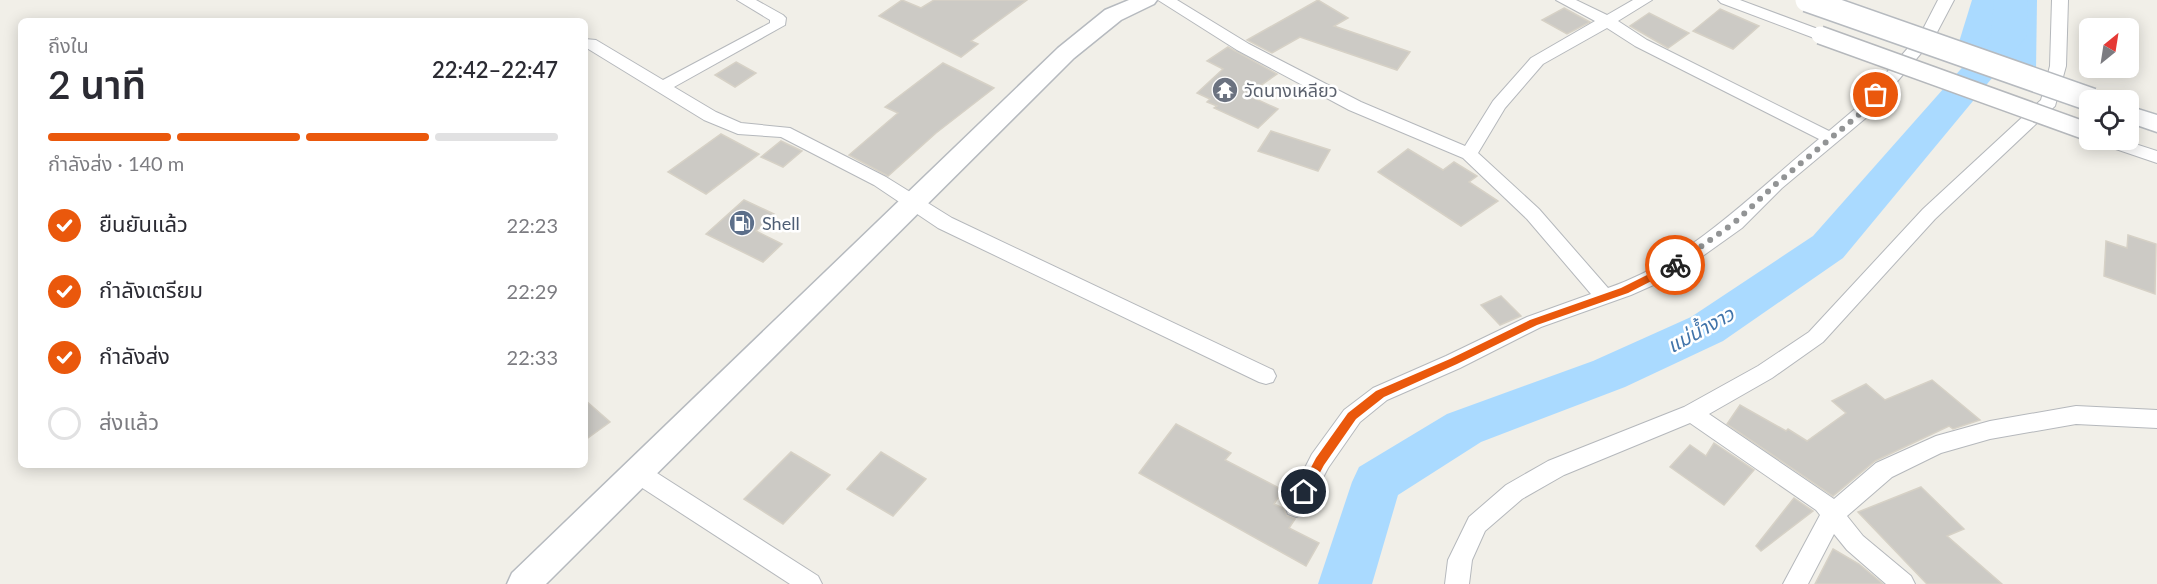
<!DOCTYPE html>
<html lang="th">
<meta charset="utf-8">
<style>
:root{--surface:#fff;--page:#f7f7f7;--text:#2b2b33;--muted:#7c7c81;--line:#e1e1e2;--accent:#ea580c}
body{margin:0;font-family:Lato,"Noto Sans Thai",sans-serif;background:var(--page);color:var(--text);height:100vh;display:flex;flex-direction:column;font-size:22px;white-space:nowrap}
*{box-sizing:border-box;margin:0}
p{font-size:20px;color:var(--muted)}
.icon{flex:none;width:33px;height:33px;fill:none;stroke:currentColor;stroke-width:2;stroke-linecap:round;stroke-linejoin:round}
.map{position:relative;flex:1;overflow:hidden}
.panel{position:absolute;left:18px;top:18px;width:570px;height:450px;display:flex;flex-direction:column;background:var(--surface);border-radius:9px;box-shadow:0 3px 15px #0003}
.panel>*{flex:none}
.needle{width:39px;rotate:30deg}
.tools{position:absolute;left:2079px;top:18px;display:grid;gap:12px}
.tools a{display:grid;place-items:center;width:60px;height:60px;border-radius:9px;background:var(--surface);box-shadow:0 3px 15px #0003;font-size:30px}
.pin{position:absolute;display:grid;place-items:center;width:51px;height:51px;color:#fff;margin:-26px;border:3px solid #fff;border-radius:50%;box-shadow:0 2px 6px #0007}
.courier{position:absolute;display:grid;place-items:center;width:60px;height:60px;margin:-30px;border:4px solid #ea580c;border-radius:50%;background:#fff;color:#222;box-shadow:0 2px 8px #0007}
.overview em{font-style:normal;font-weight:600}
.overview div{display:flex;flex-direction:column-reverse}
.overview{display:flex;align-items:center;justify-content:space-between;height:102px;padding:0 30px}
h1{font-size:39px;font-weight:600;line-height:45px}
.bar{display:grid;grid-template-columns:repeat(4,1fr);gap:9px 6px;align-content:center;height:72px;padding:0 30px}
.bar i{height:8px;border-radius:4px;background:var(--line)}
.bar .selected{background:var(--accent)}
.bar p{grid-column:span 4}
ol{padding:0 30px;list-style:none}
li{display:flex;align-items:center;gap:18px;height:66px}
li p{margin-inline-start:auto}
li .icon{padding:6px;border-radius:50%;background:var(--accent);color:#fff;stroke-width:4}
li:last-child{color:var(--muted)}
li i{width:33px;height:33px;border:3px solid var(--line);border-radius:50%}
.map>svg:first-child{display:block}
.water{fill:#aadaff}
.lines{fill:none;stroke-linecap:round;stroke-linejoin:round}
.river{fill:#aadaff;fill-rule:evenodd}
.building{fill:#cccac5;stroke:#d6d1c6;stroke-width:1.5}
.street-casing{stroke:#b5b8bc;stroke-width:2}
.secondary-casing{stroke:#b6babf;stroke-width:3}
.street{fill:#fff;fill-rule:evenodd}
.secondary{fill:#fff;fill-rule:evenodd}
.street-bridge-casing{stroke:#b5b8bc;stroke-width:20;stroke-linecap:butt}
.secondary-bridge-casing{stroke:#b6babf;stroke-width:26;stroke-linecap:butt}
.street-bridge{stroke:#fff;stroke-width:17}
.secondary-bridge{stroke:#fff;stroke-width:23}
.route{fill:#ea580c}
.done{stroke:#929495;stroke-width:6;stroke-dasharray:0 10.8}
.labels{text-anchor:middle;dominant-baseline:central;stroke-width:5;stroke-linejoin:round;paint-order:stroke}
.worship-label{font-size:18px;fill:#5b616d;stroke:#fff;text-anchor:start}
.service-label{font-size:18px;fill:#4e5e75;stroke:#fff;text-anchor:start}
.water-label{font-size:20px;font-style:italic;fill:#4174aa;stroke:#fff}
</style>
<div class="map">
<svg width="2157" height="584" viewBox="0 0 2157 584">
<rect width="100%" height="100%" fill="#f1efe8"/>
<!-- water -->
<path class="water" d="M1972,0H2037L2036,70L1959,42Z"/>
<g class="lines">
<!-- river -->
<path class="river" d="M1994,0H2028L2026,37L1843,258L1723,341L1625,387L1481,442L1398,495L1372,584H1318L1352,482L1359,467L1447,414L1593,361L1691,317L1813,236L1991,35Z"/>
</g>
<!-- building -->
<g class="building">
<path d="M902,0L921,8L934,0H1027L971,41L978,44L961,57L879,16Z"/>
<path d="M1318,0L1348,18L1334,26L1410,52L1397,70L1300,37L1272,53L1247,40Z"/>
<path d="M1564,8L1590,22L1567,34L1542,20Z"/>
<path d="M1720,9L1759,26L1733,49L1693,31Z"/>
<path d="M1649,13L1689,33L1668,48L1630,26Z"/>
<path d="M1228,47L1277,74L1247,95L1278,109L1258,128L1214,108L1217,106L1207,102L1210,99L1197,93L1223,69L1207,61Z"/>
<path d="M736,62L756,73L735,87L715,75Z"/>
<path d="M943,63L994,88L936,133L888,176L849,155L898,113L885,107Z"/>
<path d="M1271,131L1330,150L1318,171L1258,151Z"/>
<path d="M721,134L759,154L706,194L668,172Z"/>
<path d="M781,141L802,151L783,167L761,157Z"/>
<path d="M1408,149L1443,170L1454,162L1477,176L1469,182L1498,201L1461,226L1378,172Z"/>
<path d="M744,200L774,214L756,231L782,244L763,262L706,234Z"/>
<path d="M2128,235L2156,244L2155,294L2104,276L2106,241L2127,248Z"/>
<path d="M1501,296L1521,316L1500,325L1481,305Z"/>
<path d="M1932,380L1980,420L1953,429L1949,426L1875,461L1833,496L1727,424L1740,405L1786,431L1788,429L1807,441L1846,413L1832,401L1866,384L1885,400Z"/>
<path d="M585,400L610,422L585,440Z"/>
<path d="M1176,424L1231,453L1225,460L1283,490L1274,504L1283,508L1287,516L1295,519L1289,528L1319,543L1306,566L1139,473Z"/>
<path d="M1714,443L1754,470L1724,505L1670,467L1690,445L1706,456Z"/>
<path d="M791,452L830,475L783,524L744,499Z"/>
<path d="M881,452L926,479L893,516L847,489Z"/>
<path d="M1921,487L1964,529L1947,536L2002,584H1927L1858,512Z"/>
<path d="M1794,498L1813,511L1761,551L1756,546Z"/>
<path d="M1833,549L1859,564L1883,584H1815Z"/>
</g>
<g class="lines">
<!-- street casing -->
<g class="street-casing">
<g id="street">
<path d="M737,0H756L783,15L786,18L785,25L674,87L716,112L741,123L790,128L886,177L952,218L1273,370L1276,376L1273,382L1266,384L1259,382L938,228L874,185L781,137L738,134L704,120L585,47V39L596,40L663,80L770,23V20Z"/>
<path d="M1158,0H1177L1249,44L1361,102L1465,146L1493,101L1531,58L1595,21L1556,0H1576L1607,15L1633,0H1652L1618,21L1647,40L1829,131L1855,109L1921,33L1938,0H1954L1934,38L1867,117L1782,188L1742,228L1676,275L1631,295L1541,327L1460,368L1387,400L1360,422L1328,468L1304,514L1296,517L1288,514L1285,507L1312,454L1344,410L1373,388L1446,356L1527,317L1591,294L1527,219L1463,158L1349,110L1237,50ZM1607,28L1635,46L1819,139C1752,194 1692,259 1608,288L1539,209L1478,153L1505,108L1543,64Z"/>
<path d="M1718,0H1740L1826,32L1828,35L1826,38H1814L1721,3Z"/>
<path d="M2052,0H2068L2066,66L2055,106L1935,219L1823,342L1772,378L1709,414L1834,499L1876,463L1936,436L1990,421L2076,406L2157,410V428L2076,424L1990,439L1941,453L1892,477L1847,516L1863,536L1911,576L1915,584H1886L1847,550L1834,534L1808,584H1783L1820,515L1816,510L1690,423L1564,475L1522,499L1485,531L1472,560L1469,584H1445L1448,560L1469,517L1506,485L1548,461L1684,407L1758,366L1809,332L1923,209L2041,100L2050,66Z"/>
<path d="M2098,140H2123L2157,151V163L2101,144Z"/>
<path d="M638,464L646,466L818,576L822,584H790L630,480L627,473L630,466Z"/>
</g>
</g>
<!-- secondary casing -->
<g class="secondary-casing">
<g id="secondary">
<path d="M1129,0H1157L1154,4L1121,20L1074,58L546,584H507L512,573L1058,48L1105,10Z"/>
<path d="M2128,106L2157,115V132L2128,122Z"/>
</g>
</g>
<!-- street -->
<use href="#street" class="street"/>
<!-- secondary -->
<use href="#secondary" class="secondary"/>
<!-- street-bridge casing -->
<g class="street-bridge-casing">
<path id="street-bridge" d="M1820,35L2086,131"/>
</g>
<!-- secondary-bridge casing -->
<g class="secondary-bridge-casing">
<path id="secondary-bridge" d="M1807,0L2092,100"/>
</g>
<!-- street-bridge -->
<use href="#street-bridge" class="street-bridge"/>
<!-- secondary-bridge -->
<use href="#secondary-bridge" class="secondary-bridge"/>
</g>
<!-- route -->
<path class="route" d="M1675,261L1679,262V267L1628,293L1537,325L1457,364L1384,397L1356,419L1324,465L1308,495H1300L1298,492L1316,458L1348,413L1376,391L1450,359L1530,320L1621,288Z"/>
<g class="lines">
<!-- done -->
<path class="done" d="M1675,265L1734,223L1776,184L1861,113L1876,95"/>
</g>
<!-- icons -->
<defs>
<g id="temple-disc" transform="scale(1.35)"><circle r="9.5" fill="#6b7280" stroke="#fff"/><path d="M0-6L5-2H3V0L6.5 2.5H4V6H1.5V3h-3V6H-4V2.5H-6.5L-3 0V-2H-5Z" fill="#fff"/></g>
<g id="fuel-disc" transform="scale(1.35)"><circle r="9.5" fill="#5c6f8a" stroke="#fff"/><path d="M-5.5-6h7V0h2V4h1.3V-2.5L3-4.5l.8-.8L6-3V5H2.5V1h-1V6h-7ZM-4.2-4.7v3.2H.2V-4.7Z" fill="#fff"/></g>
</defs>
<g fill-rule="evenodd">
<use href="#temple-disc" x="1225" y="90"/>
<use href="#fuel-disc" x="742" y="223"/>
</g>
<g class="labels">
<!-- worship labels -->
<g class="worship-label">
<text x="1244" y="90">วัดนางเหลียว</text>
</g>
<!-- service labels -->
<g class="service-label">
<text x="762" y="223">Shell</text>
</g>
<!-- water labels -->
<g class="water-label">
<text transform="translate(1700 329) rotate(-29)">แม่น้ำงาว</text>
</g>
</g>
</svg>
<div class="tools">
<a><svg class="needle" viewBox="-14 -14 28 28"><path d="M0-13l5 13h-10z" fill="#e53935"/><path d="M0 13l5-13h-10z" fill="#7c7c81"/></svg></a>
<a><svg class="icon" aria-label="locate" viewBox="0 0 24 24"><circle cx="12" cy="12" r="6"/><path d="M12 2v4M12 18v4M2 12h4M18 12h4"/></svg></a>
</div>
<div class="pin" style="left:1876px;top:95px;background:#ea580c"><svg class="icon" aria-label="bag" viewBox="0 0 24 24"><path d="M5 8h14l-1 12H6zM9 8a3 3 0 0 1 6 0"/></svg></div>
<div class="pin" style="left:1304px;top:492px;background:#1f2937"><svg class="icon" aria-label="home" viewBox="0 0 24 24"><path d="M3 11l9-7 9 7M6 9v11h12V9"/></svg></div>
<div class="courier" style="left:1675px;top:265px"><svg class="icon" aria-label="bike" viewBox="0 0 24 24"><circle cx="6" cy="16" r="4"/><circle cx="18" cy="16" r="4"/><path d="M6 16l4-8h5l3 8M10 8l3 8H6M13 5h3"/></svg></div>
<section class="panel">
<div class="overview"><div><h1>2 นาที</h1><p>ถึงใน</p></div><em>22:42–22:47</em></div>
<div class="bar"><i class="selected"></i><i class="selected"></i><i class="selected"></i><i></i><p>กำลังส่ง · 140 m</p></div>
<ol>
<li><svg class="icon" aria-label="check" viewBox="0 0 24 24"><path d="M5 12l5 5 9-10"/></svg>ยืนยันแล้ว<p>22:23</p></li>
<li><svg class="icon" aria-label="check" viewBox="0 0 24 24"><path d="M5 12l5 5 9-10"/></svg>กำลังเตรียม<p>22:29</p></li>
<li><svg class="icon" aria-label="check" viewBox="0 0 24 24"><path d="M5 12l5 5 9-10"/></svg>กำลังส่ง<p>22:33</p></li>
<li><i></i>ส่งแล้ว</li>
</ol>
</section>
</div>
